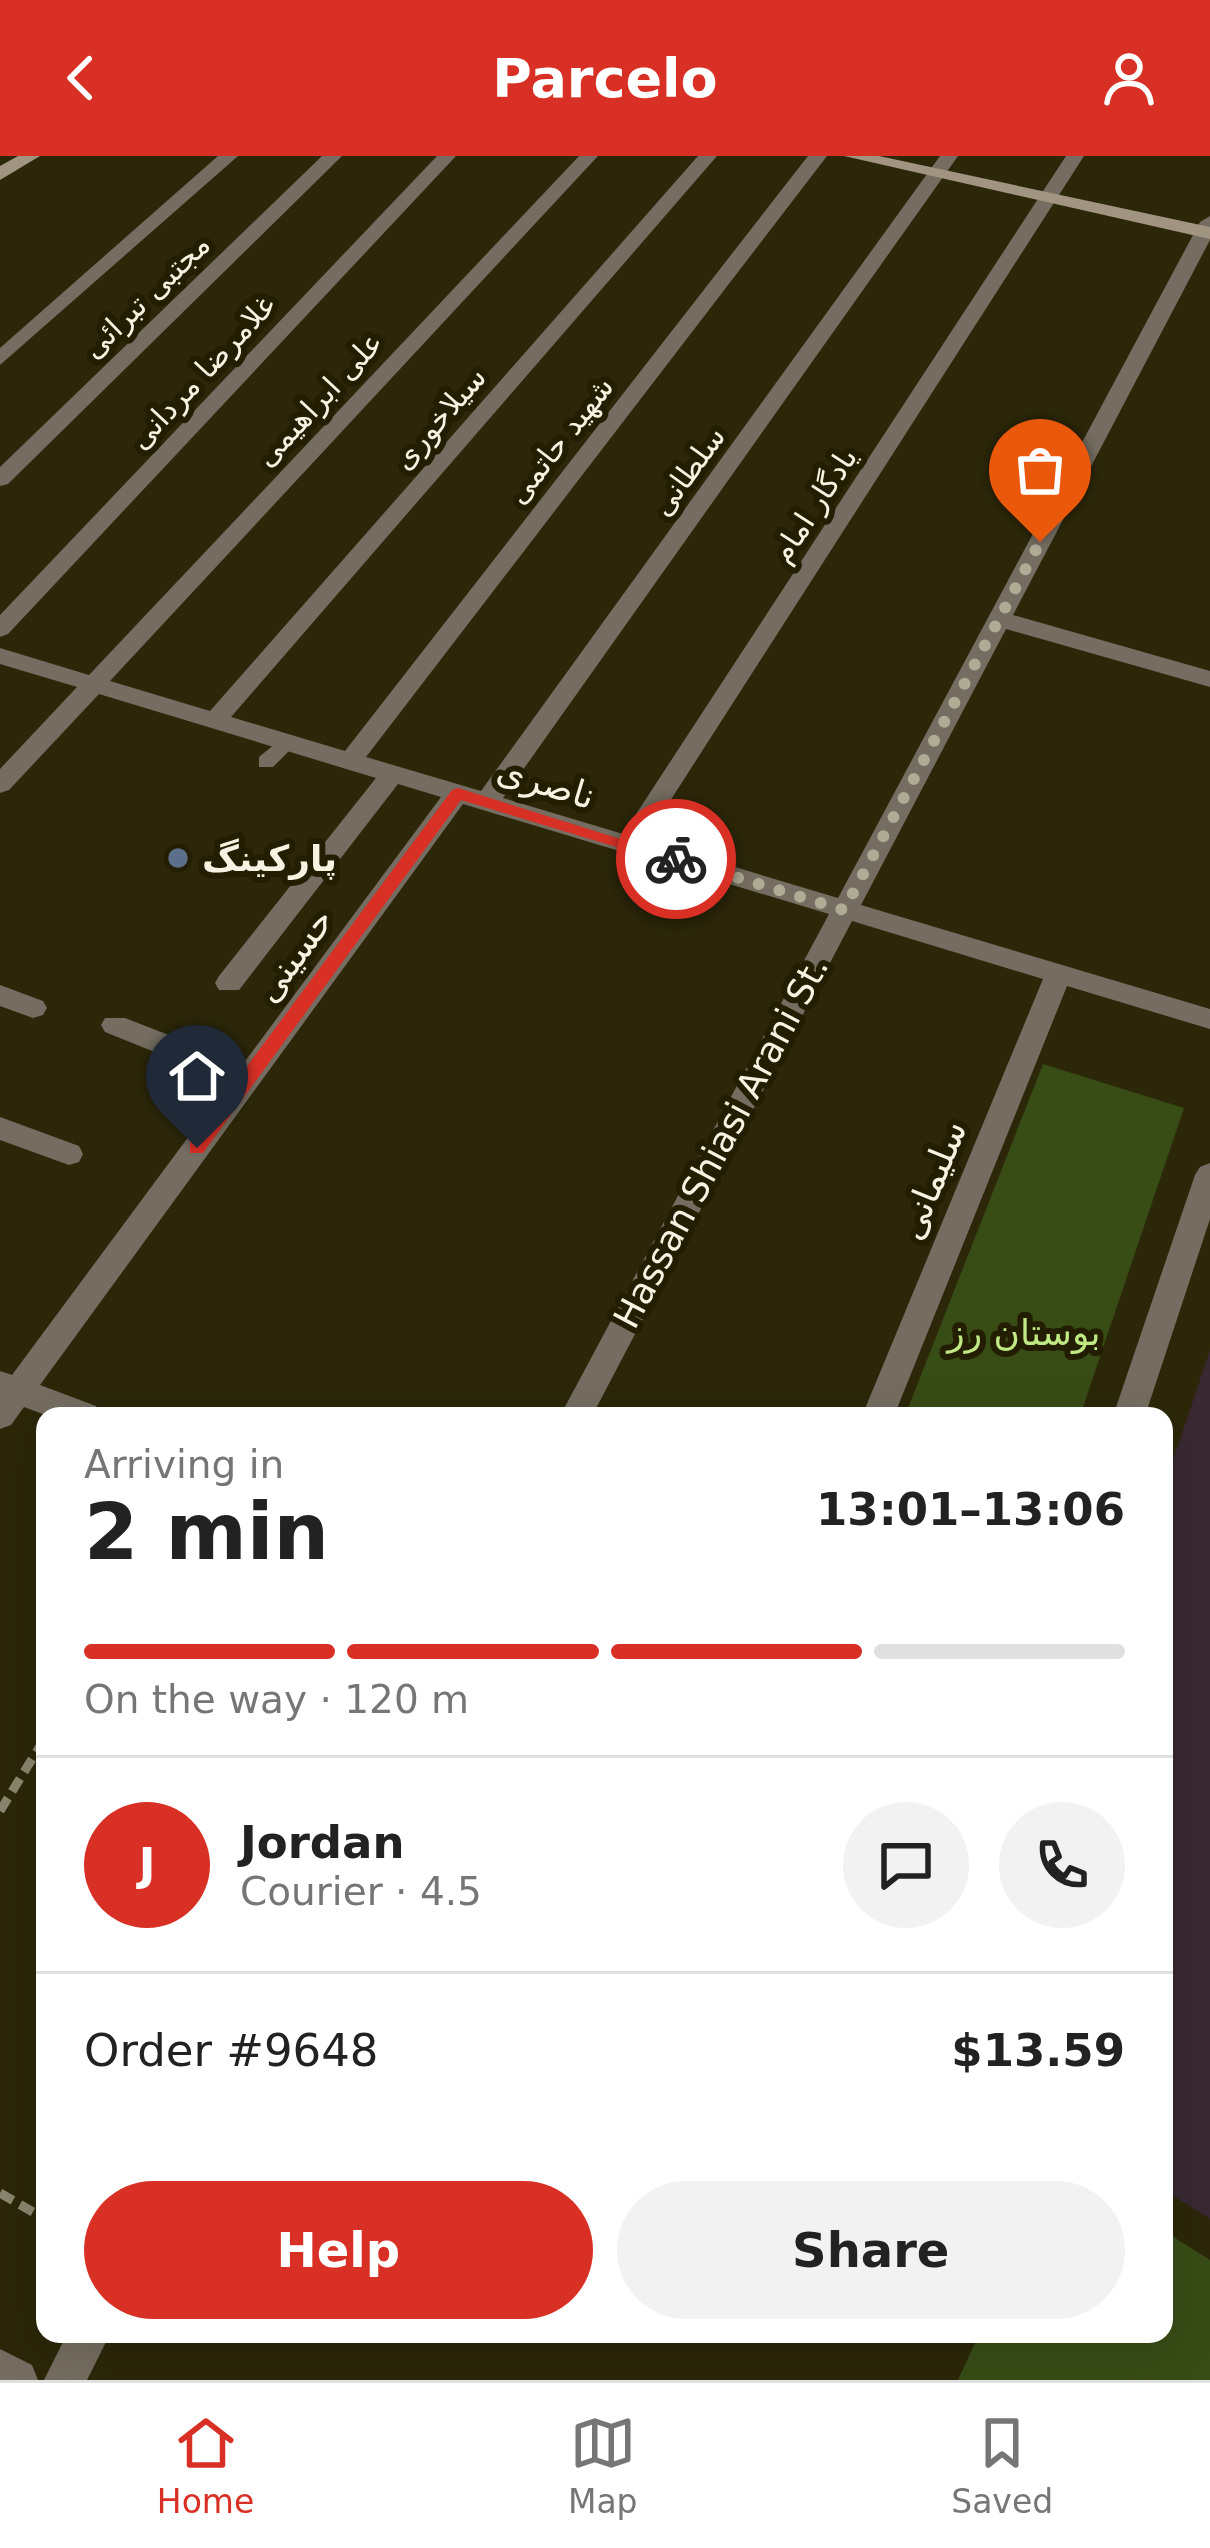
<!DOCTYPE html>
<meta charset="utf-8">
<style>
:root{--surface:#fff;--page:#f2f2f2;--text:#222;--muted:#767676;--line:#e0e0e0;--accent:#d93025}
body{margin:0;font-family:"DejaVu Sans",Cairo,sans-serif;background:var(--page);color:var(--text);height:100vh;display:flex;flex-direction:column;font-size:45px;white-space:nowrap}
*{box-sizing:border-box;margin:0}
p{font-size:39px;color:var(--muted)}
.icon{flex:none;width:66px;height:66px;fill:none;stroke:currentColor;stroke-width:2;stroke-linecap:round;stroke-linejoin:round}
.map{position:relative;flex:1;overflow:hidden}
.details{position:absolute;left:36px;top:1251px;width:1137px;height:936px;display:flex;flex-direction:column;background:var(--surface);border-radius:24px;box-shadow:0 12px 48px #0002}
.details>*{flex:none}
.pin{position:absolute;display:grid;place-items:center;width:102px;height:102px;color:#fff;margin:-123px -51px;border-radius:50% 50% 50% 0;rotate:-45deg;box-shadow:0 0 12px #0007}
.pin .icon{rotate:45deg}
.courier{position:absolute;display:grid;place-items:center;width:120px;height:120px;margin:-60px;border:9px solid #d93025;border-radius:50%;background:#fff;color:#222;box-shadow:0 3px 15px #0007}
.overview em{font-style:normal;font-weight:600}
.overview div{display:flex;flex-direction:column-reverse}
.overview{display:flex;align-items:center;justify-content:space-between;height:204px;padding:0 48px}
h1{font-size:78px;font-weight:600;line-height:90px}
.bar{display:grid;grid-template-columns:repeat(4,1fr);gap:18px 12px;align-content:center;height:144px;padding:0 48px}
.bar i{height:15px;border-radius:9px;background:var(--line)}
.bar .current{background:var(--accent)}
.bar p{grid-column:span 4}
.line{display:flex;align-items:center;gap:30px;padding:0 48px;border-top:3px solid var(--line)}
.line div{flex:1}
.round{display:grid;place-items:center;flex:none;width:126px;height:126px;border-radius:63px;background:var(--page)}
.action{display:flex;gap:24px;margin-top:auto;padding:24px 48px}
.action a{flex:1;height:138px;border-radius:72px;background:var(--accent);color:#fff;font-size:48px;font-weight:600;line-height:138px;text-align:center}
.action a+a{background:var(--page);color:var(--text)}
header{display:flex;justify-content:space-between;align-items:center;height:156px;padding:0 48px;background:var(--accent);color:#fff;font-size:54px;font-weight:600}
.menu{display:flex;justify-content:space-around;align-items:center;height:168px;border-top:3px solid var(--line);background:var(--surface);font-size:33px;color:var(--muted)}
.menu a{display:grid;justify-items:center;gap:6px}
.menu .current{color:var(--accent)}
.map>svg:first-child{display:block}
.education{fill:#392832}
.green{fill:#384c16}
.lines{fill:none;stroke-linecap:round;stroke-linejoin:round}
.path{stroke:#8a856d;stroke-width:9;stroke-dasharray:15 8;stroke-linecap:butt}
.service{fill:#756d61;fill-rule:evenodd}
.minor{fill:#756d61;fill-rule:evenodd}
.secondary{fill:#a19582;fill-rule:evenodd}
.route{fill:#d93025}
.done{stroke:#afac96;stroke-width:12;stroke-dasharray:0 21.6}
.service-dot{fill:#5c6f8a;stroke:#231d01;stroke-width:4.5}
.labels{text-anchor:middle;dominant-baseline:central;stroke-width:12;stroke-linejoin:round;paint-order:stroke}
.far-street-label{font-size:30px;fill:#f6f3e2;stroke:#231d01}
.street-label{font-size:36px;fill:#f6f3e2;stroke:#231d01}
.poi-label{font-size:36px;font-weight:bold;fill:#f6f3e2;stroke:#231d01;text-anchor:start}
.park-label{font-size:36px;fill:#bfe983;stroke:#231d01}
</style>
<header><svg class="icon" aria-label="back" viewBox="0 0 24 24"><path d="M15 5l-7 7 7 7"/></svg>Parcelo<svg class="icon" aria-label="person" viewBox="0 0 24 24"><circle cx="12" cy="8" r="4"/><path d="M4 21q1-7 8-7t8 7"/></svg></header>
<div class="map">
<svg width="1210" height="2224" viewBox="0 0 1210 2224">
<rect width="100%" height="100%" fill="#2c2709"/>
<!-- education -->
<path class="education" d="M1210,1194V2063L1164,2034V1331Z"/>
<!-- green -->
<g class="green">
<path d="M1043,908L1184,952L1080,1260H905Z"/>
<path d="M1164,2075L1210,2104V2224H958L979,2178H1164Z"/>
</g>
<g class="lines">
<!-- path -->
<g class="path">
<path d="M0,1655L45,1582"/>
<path d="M0,2037L45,2063"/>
</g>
<!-- service -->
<path class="service" d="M286,579L293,581V591L273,611H259V601Z"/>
<!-- minor -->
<g class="minor">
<path d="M218,0H238L0,209V192Z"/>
<path d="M322,0H342L8,328L0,330V311Z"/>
<path d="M437,0H456L8,478L0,481V459Z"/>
<path d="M579,0H598L110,525L210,555L698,0H717L231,561L345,595L808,0H827L366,601L481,635L940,0H958L503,642L623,678L1066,0H1084L645,684L838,742L1200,66L1210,60V84L1013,459L1210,515V531L1006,473L861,749L1210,853V873L1067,830L894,1260H862L1043,823L852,765L592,1260H560L829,758L463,648L40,1229L96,1250L101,1260H48L24,1251L11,1269L0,1273V1215L12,1219L229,926L105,876L101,869L105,862H125L243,908L441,641L398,628L239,834H219L215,827L219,820L376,622L99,538L9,634L0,637V613L77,531L0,508V492L89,519Z"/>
<path d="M0,829L43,845L47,852L43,859L33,862L0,850Z"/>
<path d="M0,961L79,990L83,998L79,1006L69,1009L0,984Z"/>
<path d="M1210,1007V1063L1145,1260H1113L1195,1019L1200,1011Z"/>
<path d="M67,2178H110L87,2224H44Z"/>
<path d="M0,2193L32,2209L38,2224H0Z"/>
</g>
<!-- secondary -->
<g class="secondary">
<path d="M18,0H40L0,24V10Z"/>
<path d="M844,0H879L1210,71V83Z"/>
</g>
</g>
<!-- route -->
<path class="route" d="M458,632L684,703L676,709L461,644L203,997H190V987L452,634Z"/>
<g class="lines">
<!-- done -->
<path class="done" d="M676,703L844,754L1040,386"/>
</g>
<!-- markers -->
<circle class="service-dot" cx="178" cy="702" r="12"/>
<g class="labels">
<!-- far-street labels -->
<g class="far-street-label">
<text transform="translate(146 140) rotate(-44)">مجتبی تبرائی</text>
<text transform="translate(202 216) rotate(-47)">غلامرضا مردانی</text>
<text transform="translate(319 243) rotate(-47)">علی ابراهیمی</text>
<text transform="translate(439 262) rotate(-49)">سیلاخوری</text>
<text transform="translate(560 284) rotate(-52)">شهید حاتمی</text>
<text transform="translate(688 315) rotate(-54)">سلطانی</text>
<text transform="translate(814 349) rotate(-57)">یادگار امام</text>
</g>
<!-- street labels -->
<g class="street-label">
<text transform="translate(546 627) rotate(17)">ناصری</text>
<text transform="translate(294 799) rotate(-54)">حسینی</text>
<text transform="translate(721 986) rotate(-62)">Hassan Shiasi Arani St.</text>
<text transform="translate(932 1024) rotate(-68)">سلیمانی</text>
</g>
<!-- poi labels -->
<g class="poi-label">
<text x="202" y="702">پارکینگ</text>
</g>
<!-- park labels -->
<g class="park-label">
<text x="1024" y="1176">بوستان رز</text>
</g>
</g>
</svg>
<div class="pin" style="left:1040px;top:386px;background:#ea580c"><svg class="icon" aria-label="bag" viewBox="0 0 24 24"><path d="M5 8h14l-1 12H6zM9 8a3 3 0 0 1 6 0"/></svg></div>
<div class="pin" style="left:197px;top:992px;background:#1f2937"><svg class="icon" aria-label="home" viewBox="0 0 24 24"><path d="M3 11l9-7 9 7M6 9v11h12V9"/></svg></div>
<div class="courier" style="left:676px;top:703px"><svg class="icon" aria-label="bike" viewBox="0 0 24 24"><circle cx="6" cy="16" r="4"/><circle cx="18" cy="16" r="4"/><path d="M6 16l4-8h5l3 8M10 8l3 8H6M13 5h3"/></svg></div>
<section class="details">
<div class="overview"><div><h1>2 min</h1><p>Arriving in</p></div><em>13:01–13:06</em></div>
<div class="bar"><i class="current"></i><i class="current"></i><i class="current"></i><i></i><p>On the way · 120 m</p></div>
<div class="line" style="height:216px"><b class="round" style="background:var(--accent);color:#fff">J</b><div><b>Jordan</b><p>Courier · 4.5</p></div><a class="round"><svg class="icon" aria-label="chat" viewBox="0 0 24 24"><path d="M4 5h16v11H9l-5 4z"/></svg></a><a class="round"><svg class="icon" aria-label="phone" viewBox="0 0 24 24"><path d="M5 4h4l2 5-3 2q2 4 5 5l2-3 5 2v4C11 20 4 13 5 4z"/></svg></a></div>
<div class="line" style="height:156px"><div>Order #9648</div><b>$13.59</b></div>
<div class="action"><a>Help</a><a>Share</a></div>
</section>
</div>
<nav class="menu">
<a class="current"><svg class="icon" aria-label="home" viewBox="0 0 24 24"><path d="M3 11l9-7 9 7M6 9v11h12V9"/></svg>Home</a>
<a><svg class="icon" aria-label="map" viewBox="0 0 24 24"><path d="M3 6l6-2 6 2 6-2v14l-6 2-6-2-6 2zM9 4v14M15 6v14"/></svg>Map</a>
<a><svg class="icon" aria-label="saved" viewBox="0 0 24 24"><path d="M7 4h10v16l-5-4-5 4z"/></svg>Saved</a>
</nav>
